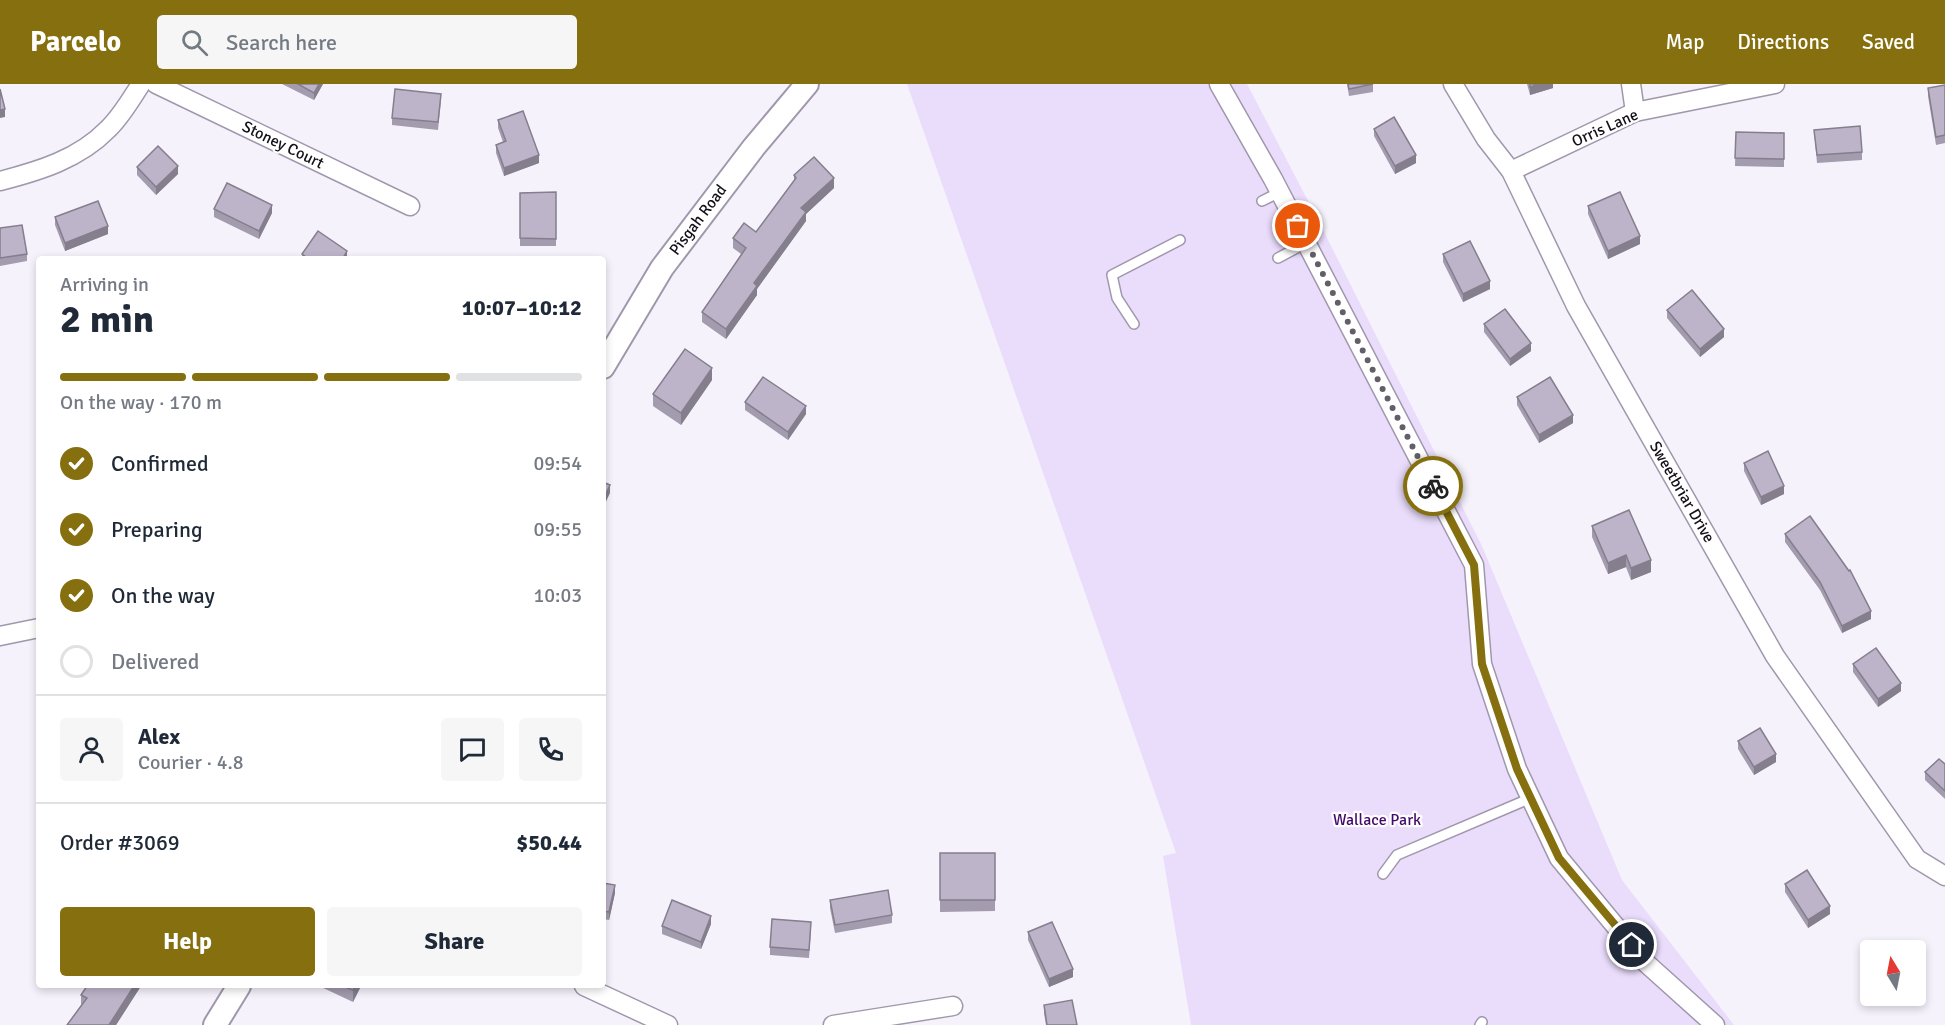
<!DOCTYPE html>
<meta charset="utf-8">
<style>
:root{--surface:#fff;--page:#f6f6f7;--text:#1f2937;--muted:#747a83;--line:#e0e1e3;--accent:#856f0e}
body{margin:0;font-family:Signika,sans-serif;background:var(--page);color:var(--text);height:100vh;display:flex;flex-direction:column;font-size:22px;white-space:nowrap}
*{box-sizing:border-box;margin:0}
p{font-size:20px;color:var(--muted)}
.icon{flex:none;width:33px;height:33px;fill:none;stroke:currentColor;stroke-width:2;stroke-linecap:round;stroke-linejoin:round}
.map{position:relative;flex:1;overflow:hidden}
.side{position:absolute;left:36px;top:172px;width:570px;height:732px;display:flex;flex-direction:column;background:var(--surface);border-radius:6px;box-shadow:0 3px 9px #0003}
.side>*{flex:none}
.needle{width:39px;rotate:350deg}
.fabs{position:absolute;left:1860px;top:856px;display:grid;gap:12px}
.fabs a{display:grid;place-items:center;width:66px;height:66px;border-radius:6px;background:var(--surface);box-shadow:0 3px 9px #0003;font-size:30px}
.pin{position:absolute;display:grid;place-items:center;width:51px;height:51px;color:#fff;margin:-26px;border:3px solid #fff;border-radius:50%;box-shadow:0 2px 6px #0007}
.courier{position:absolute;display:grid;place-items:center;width:60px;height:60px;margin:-30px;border:4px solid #856f0e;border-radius:50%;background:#fff;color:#222;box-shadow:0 2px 8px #0007}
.headline em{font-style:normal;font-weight:700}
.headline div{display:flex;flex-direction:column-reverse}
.headline{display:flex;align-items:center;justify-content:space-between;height:102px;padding:0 24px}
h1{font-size:39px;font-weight:700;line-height:45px}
.bar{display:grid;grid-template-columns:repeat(4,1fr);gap:9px 6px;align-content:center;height:72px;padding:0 24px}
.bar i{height:8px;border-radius:4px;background:var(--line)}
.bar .selected{background:var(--accent)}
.bar p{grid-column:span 4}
.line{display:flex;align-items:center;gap:15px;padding:0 24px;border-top:2px solid var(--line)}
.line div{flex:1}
.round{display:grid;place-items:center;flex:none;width:63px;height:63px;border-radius:6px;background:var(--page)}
ol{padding:0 24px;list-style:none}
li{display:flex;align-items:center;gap:18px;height:66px}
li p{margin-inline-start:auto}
li .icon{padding:6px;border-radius:50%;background:var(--accent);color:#fff;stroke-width:4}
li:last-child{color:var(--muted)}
li i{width:33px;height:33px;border:3px solid var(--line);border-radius:50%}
.button{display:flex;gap:12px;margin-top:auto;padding:12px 24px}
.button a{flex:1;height:69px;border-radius:6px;background:var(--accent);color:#fff;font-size:24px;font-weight:700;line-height:69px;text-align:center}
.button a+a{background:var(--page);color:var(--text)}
header{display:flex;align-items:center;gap:36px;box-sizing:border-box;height:84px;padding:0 30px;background:var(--accent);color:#fff}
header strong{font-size:28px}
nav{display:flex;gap:33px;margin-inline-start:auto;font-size:21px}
.search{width:420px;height:54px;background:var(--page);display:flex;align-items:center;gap:15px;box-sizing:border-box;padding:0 21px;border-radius:6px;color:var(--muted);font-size:22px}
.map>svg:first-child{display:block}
.green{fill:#eaddfc}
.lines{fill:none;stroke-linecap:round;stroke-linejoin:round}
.service-casing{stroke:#a197ad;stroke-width:12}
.minor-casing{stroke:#a197ad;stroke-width:21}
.tertiary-casing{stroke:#a197ad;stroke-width:26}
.service{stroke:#fff;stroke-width:9}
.minor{stroke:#fff;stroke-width:18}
.tertiary{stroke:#fff;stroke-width:22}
.wall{fill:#a39bae}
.shaded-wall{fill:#847e8d}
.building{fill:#bdb4ca;stroke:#847e8d;stroke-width:1.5}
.done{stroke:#635f68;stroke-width:6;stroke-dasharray:0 10.8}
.route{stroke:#856f0e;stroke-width:8}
.labels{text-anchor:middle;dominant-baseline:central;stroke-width:4.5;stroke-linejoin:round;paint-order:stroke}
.street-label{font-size:16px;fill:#141018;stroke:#fff}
.park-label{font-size:16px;fill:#44096c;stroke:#fff}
</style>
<header>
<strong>Parcelo</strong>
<div class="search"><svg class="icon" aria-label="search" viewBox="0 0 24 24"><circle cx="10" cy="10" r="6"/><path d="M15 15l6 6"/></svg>Search here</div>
<nav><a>Map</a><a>Directions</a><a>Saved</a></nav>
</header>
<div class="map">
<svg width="1945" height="941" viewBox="0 0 1945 941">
<rect width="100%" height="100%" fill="#f6f2fc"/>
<!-- green -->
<path class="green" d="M907,0H1247L1316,132L1482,462L1622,796L1734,941H1191L1163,772L1176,769Z"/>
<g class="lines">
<!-- service casing -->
<g class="service-casing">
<g id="service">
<path d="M1262,117L1280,108"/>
<path d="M1278,174L1306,159"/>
<path d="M1134,240L1117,214L1112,191L1180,156"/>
<path d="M1383,790L1397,771L1531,714"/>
<path d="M1480,941L1482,938"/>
</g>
</g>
<!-- minor casing -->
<g class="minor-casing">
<g id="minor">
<path d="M156,0L410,122"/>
<path d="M1219,0L1273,95L1474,481L1482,580L1517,685L1559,774L1646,879L1715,941"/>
<path d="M1453,0L1486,55L1511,87L1576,222L1775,572L1917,775L1945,792"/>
<path d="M1631,0L1635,28"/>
<path d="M1511,87L1635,28L1775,0"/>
<path d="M0,97C39,87 79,75 108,45C121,33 131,15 141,0"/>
<path d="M0,552L39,544"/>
<path d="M584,902L668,941"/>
<path d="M833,941L953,922"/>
</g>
</g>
<!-- tertiary casing -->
<g class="tertiary-casing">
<g id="tertiary">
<path d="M603,283L662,184L754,63L807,0"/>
<path d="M215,941L239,902"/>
</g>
</g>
<!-- service -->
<use href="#service" class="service"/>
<!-- minor -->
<use href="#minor" class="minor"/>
<!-- tertiary -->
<use href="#tertiary" class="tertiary"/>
</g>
<!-- wall -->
<g class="wall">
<path d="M282,0H323L314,16Z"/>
<path d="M1347,0H1373V8L1349,12Z"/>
<path d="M1527,0H1553V4L1530,11Z"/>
<path d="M1945,1V59L1936,61L1928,12V4Z"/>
<path d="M441,17L438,46L392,41V34Z"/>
<path d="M498,36L539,79L504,92L496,69V61L503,58L498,44Z"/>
<path d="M1374,45L1416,79L1395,90L1374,52Z"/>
<path d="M1814,46L1862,68V76L1817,79Z"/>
<path d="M1736,48L1784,49V83L1735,82Z"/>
<path d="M137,83L178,90L156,111L137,91Z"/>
<path d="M794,91L834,104L806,130V137L757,205V211L726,255L702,238V228L741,170L733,164V154L756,148L794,97Z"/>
<path d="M556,108V162H520V109Z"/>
<path d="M1588,122L1640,160L1608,175L1588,130Z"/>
<path d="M214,125L272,129L259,155L214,133Z"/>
<path d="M55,133L108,150L65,167L55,141Z"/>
<path d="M0,144L27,170V177L0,182Z"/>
<path d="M302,170L347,176H302Z"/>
<path d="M1443,170L1490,205L1463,218L1443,178Z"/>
<path d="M1667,226L1724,253L1700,273L1667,234Z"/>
<path d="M1484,240L1531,267L1510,282L1484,248Z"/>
<path d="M712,296L681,341L653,322V310Z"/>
<path d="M1517,313L1573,339L1539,359L1517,321Z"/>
<path d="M745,318L806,330L788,356L745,326Z"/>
<path d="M1744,379L1784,410L1761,421L1744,387Z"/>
<path d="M1592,442L1651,488L1631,496L1626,483L1608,490L1592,453Z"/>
<path d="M1785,450L1871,535L1842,549L1820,506L1785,458Z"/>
<path d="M1853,580L1901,607L1878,623L1853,588Z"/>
<path d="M1738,657L1776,678L1754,691L1738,665Z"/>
<path d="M1945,680V715L1925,696V688Z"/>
<path d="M940,769H995V827L940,828Z"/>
<path d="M603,799L615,809L609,836L603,835Z"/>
<path d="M1785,800L1830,830L1808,844L1785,808Z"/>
<path d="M830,816L892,831V839L835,849L830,824Z"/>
<path d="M711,840L701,865L662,850V842Z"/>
<path d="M811,846L809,874L770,871V863Z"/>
<path d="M1028,848L1073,893L1049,903L1028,856Z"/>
<path d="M87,902H141L116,941H67L81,921V911Z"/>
<path d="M319,902H361L353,918Z"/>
<path d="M1044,921L1077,941H1046L1044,929Z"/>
</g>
<!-- shaded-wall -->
<g class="shaded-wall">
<path d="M319,0H323L314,16V9Z"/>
<path d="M1539,0H1553V4L1530,11V3Z"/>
<path d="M5,25V33L0,34V26Z"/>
<path d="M539,71V79L504,92V84Z"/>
<path d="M1416,71V79L1395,90V82Z"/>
<path d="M178,82V90L156,111V103Z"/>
<path d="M834,94V104L806,130V137L757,205V211L726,255V245L801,124Z"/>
<path d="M272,121V129L259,155V147Z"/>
<path d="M108,142V150L65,167V159Z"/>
<path d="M1640,152V160L1608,175V167Z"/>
<path d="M347,167V175L342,176Z"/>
<path d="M1490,197V205L1463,218V210Z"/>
<path d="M1724,245V253L1700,273V265Z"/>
<path d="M1531,259V267L1510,282V275Z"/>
<path d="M712,284V296L681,341V329Z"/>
<path d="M806,322V330L788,356V348Z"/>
<path d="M1573,331V339L1539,359V351Z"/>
<path d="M610,401V409L603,424V416Z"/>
<path d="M1784,402V410L1761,421V413Z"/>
<path d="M1626,471V483L1608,490V479Z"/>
<path d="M1651,476V488L1631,496V484Z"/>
<path d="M1871,527V535L1842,549V542Z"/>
<path d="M1901,599V607L1878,623V615Z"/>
<path d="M1776,670V678L1754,691V683Z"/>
<path d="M615,801V809L609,836V828Z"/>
<path d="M1830,822V830L1808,844V836Z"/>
<path d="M711,832V840L701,865V858Z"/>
<path d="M1073,885V893L1049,903V895Z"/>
<path d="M134,902H141L116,941H109Z"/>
<path d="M355,902H361L353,918V906Z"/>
</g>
<!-- building -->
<g class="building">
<path d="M298,0H319L314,9Z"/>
<path d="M1348,0H1373L1349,5Z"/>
<path d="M1530,0H1539L1530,3Z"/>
<path d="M1945,1V51L1936,53L1928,4Z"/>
<path d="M0,5L5,25L0,26Z"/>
<path d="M395,5L441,10L438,38L392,34Z"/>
<path d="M523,27L539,71L504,84L496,61L506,57L498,36Z"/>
<path d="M1394,33L1416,71L1395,82L1374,45Z"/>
<path d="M1860,42L1862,68L1817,71L1814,46Z"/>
<path d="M1736,48L1784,49V75L1735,74Z"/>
<path d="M158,62L178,82L156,103L137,83Z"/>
<path d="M814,73L834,94L801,124L806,128L754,199L757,202L726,245L702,228L746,164L733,154L744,139L756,148L796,94L794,91Z"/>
<path d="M227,99L272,121L259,147L214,125Z"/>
<path d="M556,108V155L520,154V109Z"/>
<path d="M1620,108L1640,152L1608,167L1588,122Z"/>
<path d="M98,117L108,142L65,159L55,133Z"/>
<path d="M22,141L27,170L0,174V144Z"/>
<path d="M318,147L347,167L342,176H310L302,170Z"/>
<path d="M1470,157L1490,197L1463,210L1443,170Z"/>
<path d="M1692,206L1724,245L1700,265L1667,226Z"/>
<path d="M1505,225L1531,259L1510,275L1484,240Z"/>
<path d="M685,265L712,284L681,329L653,310Z"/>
<path d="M763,293L806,322L788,348L745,318Z"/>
<path d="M1550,293L1573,331L1539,351L1517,313Z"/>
<path d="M1768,367L1784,402L1761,413L1744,379Z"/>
<path d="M603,398L610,401L603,416Z"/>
<path d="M1629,426L1651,476L1631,484L1626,471L1608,479L1592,442Z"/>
<path d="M1810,432L1849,487L1850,486L1871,527L1842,542L1820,498L1785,450Z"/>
<path d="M1876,564L1901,599L1878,615L1853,580Z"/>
<path d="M1760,644L1776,670L1754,683L1738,657Z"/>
<path d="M1939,675L1945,680V707L1925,688Z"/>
<rect x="940" y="769" width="55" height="47"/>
<path d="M1807,786L1830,822L1808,836L1785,800Z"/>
<path d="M603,799L615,801L609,828L603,827Z"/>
<path d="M888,806L892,831L835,841L830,816Z"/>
<path d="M672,816L711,832L701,858L662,842Z"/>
<path d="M772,835L811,838L809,866L770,863Z"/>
<path d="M1052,838L1073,885L1049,895L1028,848Z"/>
<path d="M87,902H134L109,941H67L87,914L81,911Z"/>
<path d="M343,902H355L353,906Z"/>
<path d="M1072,916L1077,941H1047L1044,921Z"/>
</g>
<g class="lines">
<!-- done -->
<path class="done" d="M1298,142L1433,402"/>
<!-- route -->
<path class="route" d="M1433,402L1474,481L1482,580L1517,685L1559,774L1632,861"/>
</g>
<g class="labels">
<!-- street labels -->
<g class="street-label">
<text transform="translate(1605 44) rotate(-24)">Orris Lane</text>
<text transform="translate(283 61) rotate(26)">Stoney Court</text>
<text transform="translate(698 136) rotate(-53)">Pisgah Road</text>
<text transform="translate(1682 408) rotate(60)">Sweetbriar Drive</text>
</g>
<!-- park labels -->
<g class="park-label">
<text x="1377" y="736">Wallace Park</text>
</g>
</g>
</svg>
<div class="fabs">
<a><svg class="needle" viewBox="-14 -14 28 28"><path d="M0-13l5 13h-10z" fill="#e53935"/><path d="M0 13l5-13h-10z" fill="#747a83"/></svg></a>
</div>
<div class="pin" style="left:1298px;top:142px;background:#ea580c"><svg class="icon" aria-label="bag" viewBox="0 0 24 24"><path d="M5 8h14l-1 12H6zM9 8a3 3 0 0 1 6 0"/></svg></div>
<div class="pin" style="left:1632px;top:861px;background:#1f2937"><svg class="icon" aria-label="home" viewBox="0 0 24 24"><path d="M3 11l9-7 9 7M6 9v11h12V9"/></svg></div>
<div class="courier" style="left:1433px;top:402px"><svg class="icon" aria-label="bike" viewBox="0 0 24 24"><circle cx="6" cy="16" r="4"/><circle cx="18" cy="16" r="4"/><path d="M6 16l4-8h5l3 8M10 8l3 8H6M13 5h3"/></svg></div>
<section class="side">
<div class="headline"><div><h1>2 min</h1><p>Arriving in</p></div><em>10:07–10:12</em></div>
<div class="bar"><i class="selected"></i><i class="selected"></i><i class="selected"></i><i></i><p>On the way · 170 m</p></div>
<ol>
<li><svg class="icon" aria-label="check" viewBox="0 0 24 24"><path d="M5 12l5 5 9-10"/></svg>Confirmed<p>09:54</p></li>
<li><svg class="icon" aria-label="check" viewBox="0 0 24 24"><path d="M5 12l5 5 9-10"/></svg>Preparing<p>09:55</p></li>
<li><svg class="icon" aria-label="check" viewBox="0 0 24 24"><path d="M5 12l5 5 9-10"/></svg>On the way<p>10:03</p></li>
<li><i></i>Delivered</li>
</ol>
<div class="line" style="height:108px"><a class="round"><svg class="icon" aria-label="person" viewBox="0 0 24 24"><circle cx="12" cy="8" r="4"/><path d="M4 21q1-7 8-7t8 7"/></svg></a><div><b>Alex</b><p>Courier · 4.8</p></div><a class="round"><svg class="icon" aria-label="chat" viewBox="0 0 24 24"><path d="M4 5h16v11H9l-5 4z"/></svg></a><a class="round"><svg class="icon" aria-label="phone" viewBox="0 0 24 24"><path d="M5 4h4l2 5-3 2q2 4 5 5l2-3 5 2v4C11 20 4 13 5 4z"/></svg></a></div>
<div class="line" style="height:78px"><div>Order #3069</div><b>$50.44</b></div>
<div class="button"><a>Help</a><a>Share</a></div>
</section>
</div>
